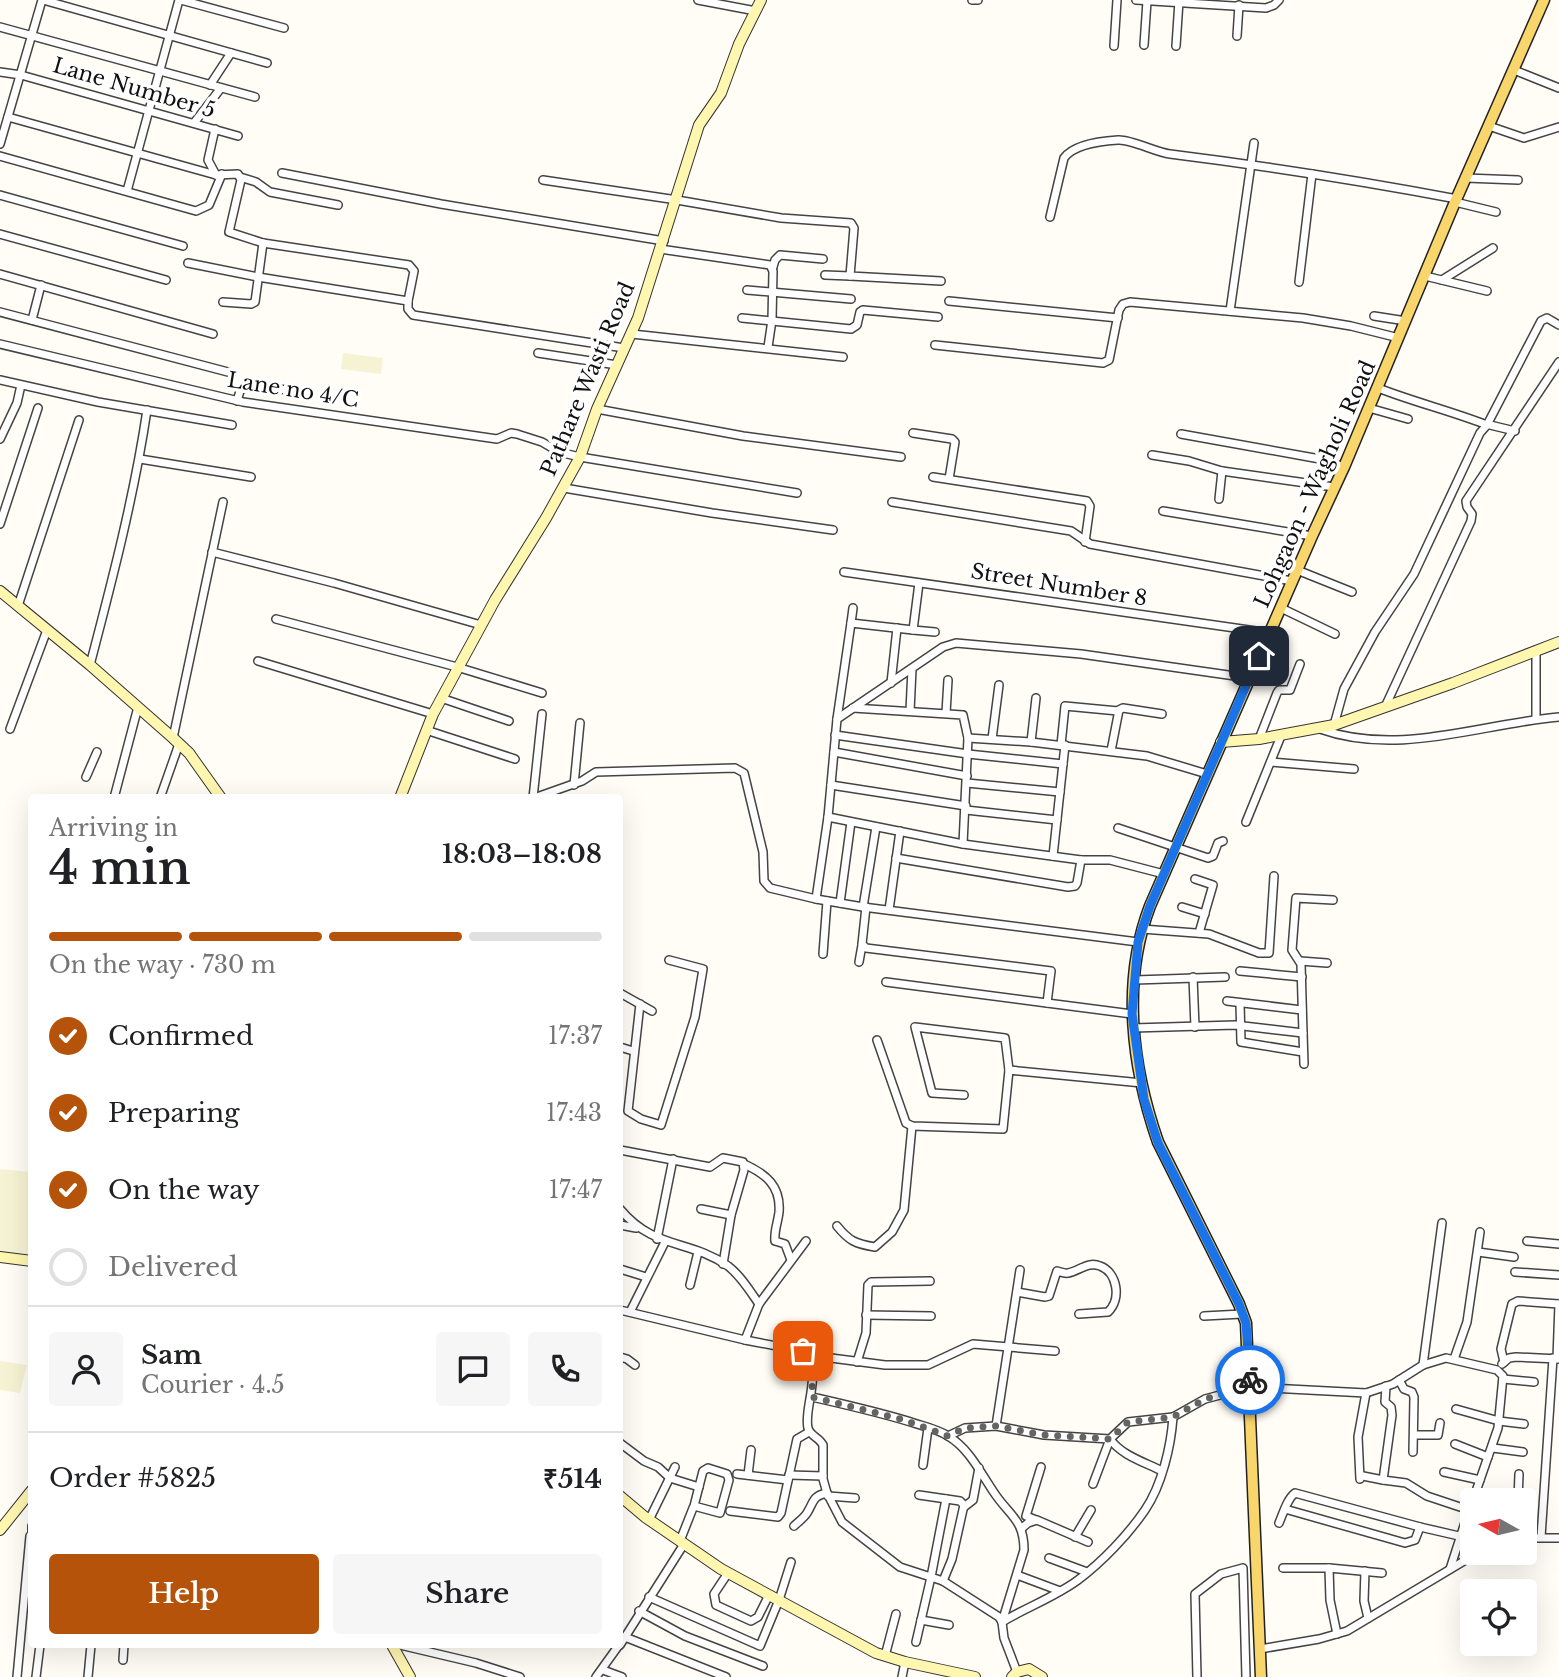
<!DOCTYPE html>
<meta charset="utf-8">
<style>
:root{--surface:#fff;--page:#f6f6f6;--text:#202124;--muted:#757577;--line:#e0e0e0;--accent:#b45309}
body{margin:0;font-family:"Libre Baskerville",serif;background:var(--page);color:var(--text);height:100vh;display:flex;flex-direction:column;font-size:26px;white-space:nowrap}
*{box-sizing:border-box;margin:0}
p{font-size:23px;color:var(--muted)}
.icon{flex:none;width:38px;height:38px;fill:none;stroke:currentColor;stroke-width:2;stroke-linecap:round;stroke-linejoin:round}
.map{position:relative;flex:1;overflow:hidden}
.drawer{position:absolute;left:28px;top:794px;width:595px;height:854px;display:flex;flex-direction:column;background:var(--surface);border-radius:7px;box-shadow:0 7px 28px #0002}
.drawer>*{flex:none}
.needle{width:46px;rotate:278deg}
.tools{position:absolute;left:1460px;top:1488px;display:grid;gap:14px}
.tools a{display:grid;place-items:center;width:77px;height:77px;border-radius:7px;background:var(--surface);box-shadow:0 7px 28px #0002;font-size:35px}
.pin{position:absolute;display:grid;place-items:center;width:60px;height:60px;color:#fff;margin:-30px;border-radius:14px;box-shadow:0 4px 10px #0006}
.courier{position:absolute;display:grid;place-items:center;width:70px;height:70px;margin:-35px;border:5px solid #1a73e8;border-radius:50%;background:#fff;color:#222;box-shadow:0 2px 9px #0007}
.headline em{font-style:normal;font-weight:600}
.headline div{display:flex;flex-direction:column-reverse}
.headline{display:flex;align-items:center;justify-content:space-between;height:119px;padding:0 21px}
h1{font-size:46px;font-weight:600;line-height:52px}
.bar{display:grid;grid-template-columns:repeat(4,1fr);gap:10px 7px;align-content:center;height:84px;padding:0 21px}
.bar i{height:9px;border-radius:5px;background:var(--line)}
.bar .on{background:var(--accent)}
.bar p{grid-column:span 4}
.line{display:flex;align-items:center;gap:18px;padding:0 21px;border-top:2px solid var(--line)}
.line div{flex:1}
.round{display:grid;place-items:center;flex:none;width:74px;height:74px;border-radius:7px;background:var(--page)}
ol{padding:0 21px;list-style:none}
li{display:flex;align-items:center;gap:21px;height:77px}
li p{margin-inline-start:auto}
li .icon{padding:7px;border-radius:50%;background:var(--accent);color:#fff;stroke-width:4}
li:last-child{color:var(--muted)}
li i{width:38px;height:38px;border:4px solid var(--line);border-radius:50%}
.cta{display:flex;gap:14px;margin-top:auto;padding:14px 21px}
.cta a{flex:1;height:80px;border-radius:7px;background:var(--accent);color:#fff;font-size:28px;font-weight:600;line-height:80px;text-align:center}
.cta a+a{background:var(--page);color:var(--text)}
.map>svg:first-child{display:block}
.farmland{fill:#f6f3d4}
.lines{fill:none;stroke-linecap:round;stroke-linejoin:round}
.street-casing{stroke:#444;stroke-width:10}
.secondary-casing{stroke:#333;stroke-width:12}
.primary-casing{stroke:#222;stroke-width:13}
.street{stroke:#fff;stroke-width:7}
.secondary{stroke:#fff6b0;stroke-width:10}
.primary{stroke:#f9d66b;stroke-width:10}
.done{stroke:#646461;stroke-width:7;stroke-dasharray:0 12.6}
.route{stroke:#1a73e8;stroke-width:9}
.labels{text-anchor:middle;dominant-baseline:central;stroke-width:7;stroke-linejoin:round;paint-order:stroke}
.street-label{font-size:21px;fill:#111;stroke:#fff}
</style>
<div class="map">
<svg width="1559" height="1677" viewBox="0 0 1559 1677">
<rect width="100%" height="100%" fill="#fffdf5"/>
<!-- farmland -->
<g class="farmland">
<path d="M343,353L383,358L381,374L341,369Z"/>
<path d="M0,1169L31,1172L32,1246L29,1257L0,1253Z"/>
<path d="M0,1361L27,1365L20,1393L0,1390Z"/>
</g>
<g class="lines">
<!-- street casing -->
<g class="street-casing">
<g id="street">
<path d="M43,0L267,63"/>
<path d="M181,0L284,28"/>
<path d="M698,0L756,11"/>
<path d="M972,0H978"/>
<path d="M1136,0L1266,8L1274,5L1279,0"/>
<path d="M0,27L255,97"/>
<path d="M1237,36L1239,5"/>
<path d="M1144,45L1147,1"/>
<path d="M1114,46L1117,0"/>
<path d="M1176,46L1179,1"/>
<path d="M1514,70L1559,88"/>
<path d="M0,72L21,75L238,136"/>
<path d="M210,85L231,53"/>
<path d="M8,117L216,175L238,174L241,180L229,232L263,243L409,265L414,271L408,301"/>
<path d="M194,123L221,88"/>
<path d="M1489,126L1524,138L1559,127"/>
<path d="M215,129L208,160L216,175"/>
<path d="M0,144L42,0"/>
<path d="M0,156L196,211L209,205L222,174"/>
<path d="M282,173L441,204L664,241"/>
<path d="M240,177L256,182L270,192L338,205"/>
<path d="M1466,178L1518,180"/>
<path d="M543,180L677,200L781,218L851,223L854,228L850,276L941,281"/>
<path d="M127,191L179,0"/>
<path d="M0,195L183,246"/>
<path d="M1455,202L1496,212"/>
<path d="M1050,217L1064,158C1074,144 1102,141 1118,140C1131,139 1155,152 1170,154C1266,166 1362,181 1457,199"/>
<path d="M0,234L166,280"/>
<path d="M660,249L770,265L773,271L772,320L768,347"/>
<path d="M188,263L258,277L408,301V309L413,315L624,348"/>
<path d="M773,267L775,260L780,255L823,259"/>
<path d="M0,274L213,334"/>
<path d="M825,275L850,276"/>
<path d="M1425,276L1487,291"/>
<path d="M1442,280L1493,248"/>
<path d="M1299,282L1312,174"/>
<path d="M747,290L851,299"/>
<path d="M949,301L1118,318"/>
<path d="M223,302L251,304L255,302L263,243"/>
<path d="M1230,311L1254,143"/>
<path d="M0,312L228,372"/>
<path d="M1374,316L1406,321"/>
<path d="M742,318L851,329L857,325L860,312L863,310L938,317"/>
<path d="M32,320L41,285"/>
<path d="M632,334L843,357"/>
<path d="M0,344L243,402L497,439L511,433L517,434L542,442L559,452L580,457L797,493"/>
<path d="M935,345L1103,363L1109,360L1119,310L1123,304L1130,302L1303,318L1351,326L1399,338"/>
<path d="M538,353L617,365"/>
<path d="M0,380L98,402L232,425"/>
<path d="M1378,388C1414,402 1451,411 1487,425L1541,321L1547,318L1559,325"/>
<path d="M237,401L240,391L247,386L310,392"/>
<path d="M1369,408L1408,419"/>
<path d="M597,409L743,436L901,457"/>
<path d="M913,433L952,439L955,442L949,479"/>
<path d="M1181,434L1320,459L1344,467"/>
<path d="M0,439L17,403L21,385"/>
<path d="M1152,455L1189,461L1222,471L1334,487"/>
<path d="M140,459L251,477"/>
<path d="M933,477L1087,501L1090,506L1085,542"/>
<path d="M564,488L712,513L833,530"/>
<path d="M1219,499L1222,471"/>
<path d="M892,502L1071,531L1090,544L1292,581"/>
<path d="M1163,511L1312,536"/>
<path d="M0,524L38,408"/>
<path d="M212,552L334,583L481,625"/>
<path d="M1297,570L1352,592"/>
<path d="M844,572L1270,633"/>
<path d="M18,606L79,420"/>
<path d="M1281,608L1335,634"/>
<path d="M276,619L457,667L542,693"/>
<path d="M851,623L853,608"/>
<path d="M913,630L935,632"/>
<path d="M1536,650V719"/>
<path d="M258,661L433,714"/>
<path d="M90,665C112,581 134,497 147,410"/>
<path d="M891,683L897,628"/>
<path d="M441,698L509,721"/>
<path d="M1385,707L1471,521L1472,514L1467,507L1466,501L1559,362"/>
<path d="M853,708L963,715L968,738L963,844"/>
<path d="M910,711L912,669"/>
<path d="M946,713L948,680"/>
<path d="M837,719L851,623L913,630L919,583"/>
<path d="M1334,725L1344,689L1375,632L1414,574L1480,433L1487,425H1490L1515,431"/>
<path d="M10,729L47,630"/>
<path d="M1320,729C1399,757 1479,724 1559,717"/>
<path d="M426,730L515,759"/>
<path d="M835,735L968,754L1063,764"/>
<path d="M173,738L223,502"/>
<path d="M968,738L1031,742L1147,756L1207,774"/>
<path d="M992,739L999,685"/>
<path d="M1259,739L1277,693L1279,690H1290L1300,664"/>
<path d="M1031,742L1036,698"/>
<path d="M1061,745L1065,706L1118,711"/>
<path d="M1111,751L1119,710L1123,708L1162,714"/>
<path d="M834,752L967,776"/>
<path d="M1271,762L1354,769"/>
<path d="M86,777L97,752"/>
<path d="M967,783L1060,792"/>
<path d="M574,785L580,723"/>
<path d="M831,785L966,806"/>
<path d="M114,798L138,707"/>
<path d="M160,798L179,744"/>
<path d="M533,798L542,714"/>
<path d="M534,798L582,781L596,772L735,768L744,773L763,852L764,881L770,888L816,899L863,907L1138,942"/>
<path d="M966,810L1057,820"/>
<path d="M828,817L963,844L1081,860H1110L1164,874"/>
<path d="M1246,822L1281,736"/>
<path d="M1118,828L1208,858L1213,856L1218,843L1223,841"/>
<path d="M1053,856L1065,745"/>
<path d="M896,858L1068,887L1075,886L1077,883L1081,860"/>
<path d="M1195,879L1213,885L1199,933"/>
<path d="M816,899L828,817L837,719L943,647L956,643L1081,654L1249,678"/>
<path d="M840,903L851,822"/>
<path d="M863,907L876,827"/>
<path d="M866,907L862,944L866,948L1051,971L1047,1003L1132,1014"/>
<path d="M1182,907L1205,914"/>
<path d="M889,910L900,831"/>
<path d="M1142,929L1209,934L1259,953H1269L1274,876"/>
<path d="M823,954L827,901"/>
<path d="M1300,961L1327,963"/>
<path d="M859,962L862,945"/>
<path d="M1240,971L1302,977"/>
<path d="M1193,977L1195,1027"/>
<path d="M1135,980L1225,977"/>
<path d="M886,982L1047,1003"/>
<path d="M620,993L652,1011"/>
<path d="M1227,1001L1302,1010"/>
<path d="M1240,1003L1241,1042L1303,1052"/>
<path d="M640,1004L628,1111L641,1119L661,1125L695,1017L703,969L669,960"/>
<path d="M1133,1028L1235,1025L1303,1033L1301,964L1292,950L1296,898L1333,900"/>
<path d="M1303,1033L1304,1064"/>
<path d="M877,1040L906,1123L912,1126L1003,1129L1009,1070L1142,1083"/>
<path d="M620,1047L633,1051"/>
<path d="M964,1095L932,1093L915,1027L1005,1038L1009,1070"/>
<path d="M620,1150L710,1167L723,1158L743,1162L744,1170L731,1215L723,1264"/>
<path d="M744,1164C766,1174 781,1186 779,1212C778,1222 774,1230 775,1241L785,1244L791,1260"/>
<path d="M620,1209C654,1250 689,1239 728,1266C741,1276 750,1291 759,1304"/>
<path d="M701,1209L731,1215"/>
<path d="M620,1225L636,1228"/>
<path d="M837,1226C849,1241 856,1244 875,1247L892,1232L904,1210L912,1126"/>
<path d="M657,1239L673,1159"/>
<path d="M1527,1241L1559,1244"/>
<path d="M1478,1252L1514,1257"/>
<path d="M620,1269L646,1277"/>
<path d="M1515,1272L1559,1275"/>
<path d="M690,1285L698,1252"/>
<path d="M1017,1292L1045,1297L1049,1296L1057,1271C1061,1272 1065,1274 1068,1273C1079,1271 1088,1261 1100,1266C1117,1272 1122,1299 1108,1312L1079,1314"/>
<path d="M620,1310L745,1340L803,1351C824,1371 803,1408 808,1428C810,1436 819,1437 823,1445V1479L827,1493L842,1522L900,1567L943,1581L999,1617L1002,1622L1004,1638L1017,1672"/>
<path d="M630,1312L665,1242"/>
<path d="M866,1315L931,1316"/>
<path d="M1204,1316L1242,1314"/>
<path d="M745,1340L759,1304L806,1241"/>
<path d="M808,1355L885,1365H928L973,1344L1055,1351"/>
<path d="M620,1357L627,1359L635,1365"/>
<path d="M1454,1359L1467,1322L1480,1232"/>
<path d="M1557,1359L1559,1304"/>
<path d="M857,1362L866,1333L868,1285L871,1282L930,1281"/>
<path d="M1504,1362L1501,1349L1512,1304L1518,1301L1559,1304"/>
<path d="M1502,1364L1509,1358L1516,1357L1559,1359"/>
<path d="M1423,1365L1442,1223"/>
<path d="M1503,1379L1534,1382"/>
<path d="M1399,1380L1404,1389L1412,1392L1414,1397L1413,1452"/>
<path d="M1386,1386L1385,1402L1391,1407L1392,1415L1383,1480L1406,1483L1427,1496L1469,1510"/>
<path d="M812,1397C847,1405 883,1413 917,1424C927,1427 939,1430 948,1436C970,1449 981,1474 995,1494C1010,1516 1024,1520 1024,1550L1002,1622"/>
<path d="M1456,1409L1499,1421L1524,1424"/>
<path d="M996,1426L1020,1270"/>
<path d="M1414,1435H1438L1440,1423"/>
<path d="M948,1436L965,1428L996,1426L1044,1435L1110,1439L1128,1422L1173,1417L1205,1399L1250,1387L1366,1393L1393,1384L1423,1365L1446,1358L1497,1370L1503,1376L1498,1428L1473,1500"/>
<path d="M1110,1439C1121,1455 1144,1462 1162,1471"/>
<path d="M620,1443L644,1461L658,1467L670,1478L699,1487"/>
<path d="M1455,1444L1488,1457"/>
<path d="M1493,1448L1523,1452"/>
<path d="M923,1465L928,1428"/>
<path d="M1444,1472L1480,1480"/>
<path d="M737,1474L788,1480"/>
<path d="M748,1475L751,1450"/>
<path d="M789,1475L823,1476"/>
<path d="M1363,1476L1383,1480"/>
<path d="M1360,1479L1358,1437L1366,1393"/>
<path d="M1093,1484L1110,1439"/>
<path d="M919,1495L960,1501L964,1505L952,1559L943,1581"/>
<path d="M828,1496L855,1498"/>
<path d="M1518,1500L1519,1474"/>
<path d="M964,1507L973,1500L979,1468"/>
<path d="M730,1511L778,1517L781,1513L797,1439L809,1432"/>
<path d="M649,1520L675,1467"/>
<path d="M1036,1520L1026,1516L1041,1467"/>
<path d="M1279,1523C1283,1514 1287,1499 1295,1493L1420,1527L1415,1540L1405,1543L1285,1509"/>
<path d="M32,1526V1536"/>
<path d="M794,1526C798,1522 804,1518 807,1513C814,1502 812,1496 827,1493"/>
<path d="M1420,1527L1459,1536"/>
<path d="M1022,1528L1028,1523L1037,1520L1088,1542"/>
<path d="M1075,1537L1091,1510"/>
<path d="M1541,1537L1553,1358"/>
<path d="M1524,1538H1559"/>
<path d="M680,1541L693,1508L694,1506L703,1471L708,1468L727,1474L729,1480L720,1513L694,1506"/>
<path d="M1049,1558L1087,1572"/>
<path d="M1283,1568H1329L1382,1573"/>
<path d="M1329,1568L1330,1600L1337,1634"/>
<path d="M1450,1569L1470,1507"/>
<path d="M1365,1571L1364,1601L1368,1618"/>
<path d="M728,1573L714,1594L716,1605L751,1621L758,1617L769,1595"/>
<path d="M1017,1575L1060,1591"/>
<path d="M649,1597L760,1646L779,1600L791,1562"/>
<path d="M639,1611L685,1636L763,1666"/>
<path d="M921,1620L949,1625"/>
<path d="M1002,1622C1027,1607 1055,1597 1078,1580C1102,1562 1128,1535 1145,1510C1162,1485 1171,1446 1173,1417"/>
<path d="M625,1637L726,1677"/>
<path d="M916,1642L931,1577L946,1499"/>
<path d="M400,1645L476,1663L520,1677"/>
<path d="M620,1645L684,1544"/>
<path d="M1260,1649L1319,1639L1347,1631L1479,1552"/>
<path d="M885,1656L896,1614"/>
<path d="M123,1660L124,1645"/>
<path d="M603,1670L622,1677"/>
<path d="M17,1677L30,1536"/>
<path d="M36,1677L40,1645"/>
<path d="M88,1677L91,1645"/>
<path d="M596,1677L619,1645"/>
<path d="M902,1677L905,1662"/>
<path d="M1197,1677L1195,1594L1221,1574L1243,1568L1246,1677"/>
</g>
</g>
<!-- secondary casing -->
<g class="secondary-casing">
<g id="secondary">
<path d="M0,591L90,665L173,738L189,753L221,798"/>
<path d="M1221,742L1259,739L1334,725L1453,683L1559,642"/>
<path d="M400,798L433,714L495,600L546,518L580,457L597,409L638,318L699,125L721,93L739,44L761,0"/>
<path d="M0,1257L32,1261"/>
<path d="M620,1496L645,1517L721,1569L876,1653L905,1662L975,1677"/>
<path d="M0,1530L32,1490"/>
<path d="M392,1645L410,1677"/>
<path d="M1012,1677L1017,1672L1029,1669L1042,1677"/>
</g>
</g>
<!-- primary casing -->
<g class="primary-casing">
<path id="primary" d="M1261,1677L1246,1323L1239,1304L1158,1142C1132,1067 1121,982 1150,906L1312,536L1344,467L1455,202L1544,0"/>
</g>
<!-- street -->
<use href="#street" class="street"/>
<!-- secondary -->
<use href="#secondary" class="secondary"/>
<!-- primary -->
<use href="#primary" class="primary"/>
</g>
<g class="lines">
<!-- done -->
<path class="done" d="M803,1351C815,1362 812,1382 812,1397L901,1419L948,1436L965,1428L996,1426L1044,1435L1110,1439L1128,1422L1173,1417L1205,1399L1250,1387V1380"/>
<!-- route -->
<path class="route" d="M1250,1380L1246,1323L1239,1304L1158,1143L1144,1099L1132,1014L1138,942L1150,906L1259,656"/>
</g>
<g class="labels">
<!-- street labels -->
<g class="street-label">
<text transform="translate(134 88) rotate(16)">Lane Number 5</text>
<text transform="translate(588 379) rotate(-67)">Pathare Wasti Road</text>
<text transform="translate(293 390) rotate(9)">Lane no 4/C</text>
<text transform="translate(1315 484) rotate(-66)">Lohgaon - Wagholi Road</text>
<text transform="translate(1059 585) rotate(9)">Street Number 8</text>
</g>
</g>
</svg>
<div class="tools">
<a><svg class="needle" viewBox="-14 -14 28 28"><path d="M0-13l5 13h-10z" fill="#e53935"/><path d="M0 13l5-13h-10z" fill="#757577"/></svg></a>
<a><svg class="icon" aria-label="locate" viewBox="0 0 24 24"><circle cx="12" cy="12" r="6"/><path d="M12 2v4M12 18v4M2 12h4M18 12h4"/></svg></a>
</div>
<div class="pin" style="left:803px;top:1351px;background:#ea580c"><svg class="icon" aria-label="bag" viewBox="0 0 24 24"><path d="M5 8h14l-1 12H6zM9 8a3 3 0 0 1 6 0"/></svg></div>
<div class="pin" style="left:1259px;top:656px;background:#1f2937"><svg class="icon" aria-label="home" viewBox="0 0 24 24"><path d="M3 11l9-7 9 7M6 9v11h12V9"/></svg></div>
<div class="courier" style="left:1250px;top:1380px"><svg class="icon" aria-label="bike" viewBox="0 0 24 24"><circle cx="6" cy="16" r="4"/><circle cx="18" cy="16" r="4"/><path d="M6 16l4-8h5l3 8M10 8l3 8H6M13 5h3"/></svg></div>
<section class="drawer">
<div class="headline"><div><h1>4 min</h1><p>Arriving in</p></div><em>18:03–18:08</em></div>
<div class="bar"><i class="on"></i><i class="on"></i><i class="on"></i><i></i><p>On the way · 730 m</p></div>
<ol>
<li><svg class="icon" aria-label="check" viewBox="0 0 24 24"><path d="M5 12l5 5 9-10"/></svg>Confirmed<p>17:37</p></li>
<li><svg class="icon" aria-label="check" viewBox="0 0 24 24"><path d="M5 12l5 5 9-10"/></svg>Preparing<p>17:43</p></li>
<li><svg class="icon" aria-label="check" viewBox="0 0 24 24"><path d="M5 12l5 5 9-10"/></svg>On the way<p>17:47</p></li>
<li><i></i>Delivered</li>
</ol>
<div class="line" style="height:126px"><a class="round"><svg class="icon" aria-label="person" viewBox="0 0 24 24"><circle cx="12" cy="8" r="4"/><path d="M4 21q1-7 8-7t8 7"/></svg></a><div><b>Sam</b><p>Courier · 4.5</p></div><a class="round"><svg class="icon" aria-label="chat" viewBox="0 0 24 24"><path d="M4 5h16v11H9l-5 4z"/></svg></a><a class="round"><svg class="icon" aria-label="phone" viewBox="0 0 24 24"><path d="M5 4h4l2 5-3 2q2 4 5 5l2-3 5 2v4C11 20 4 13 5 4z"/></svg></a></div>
<div class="line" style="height:91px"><div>Order #5825</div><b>₹514</b></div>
<div class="cta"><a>Help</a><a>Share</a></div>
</section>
</div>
